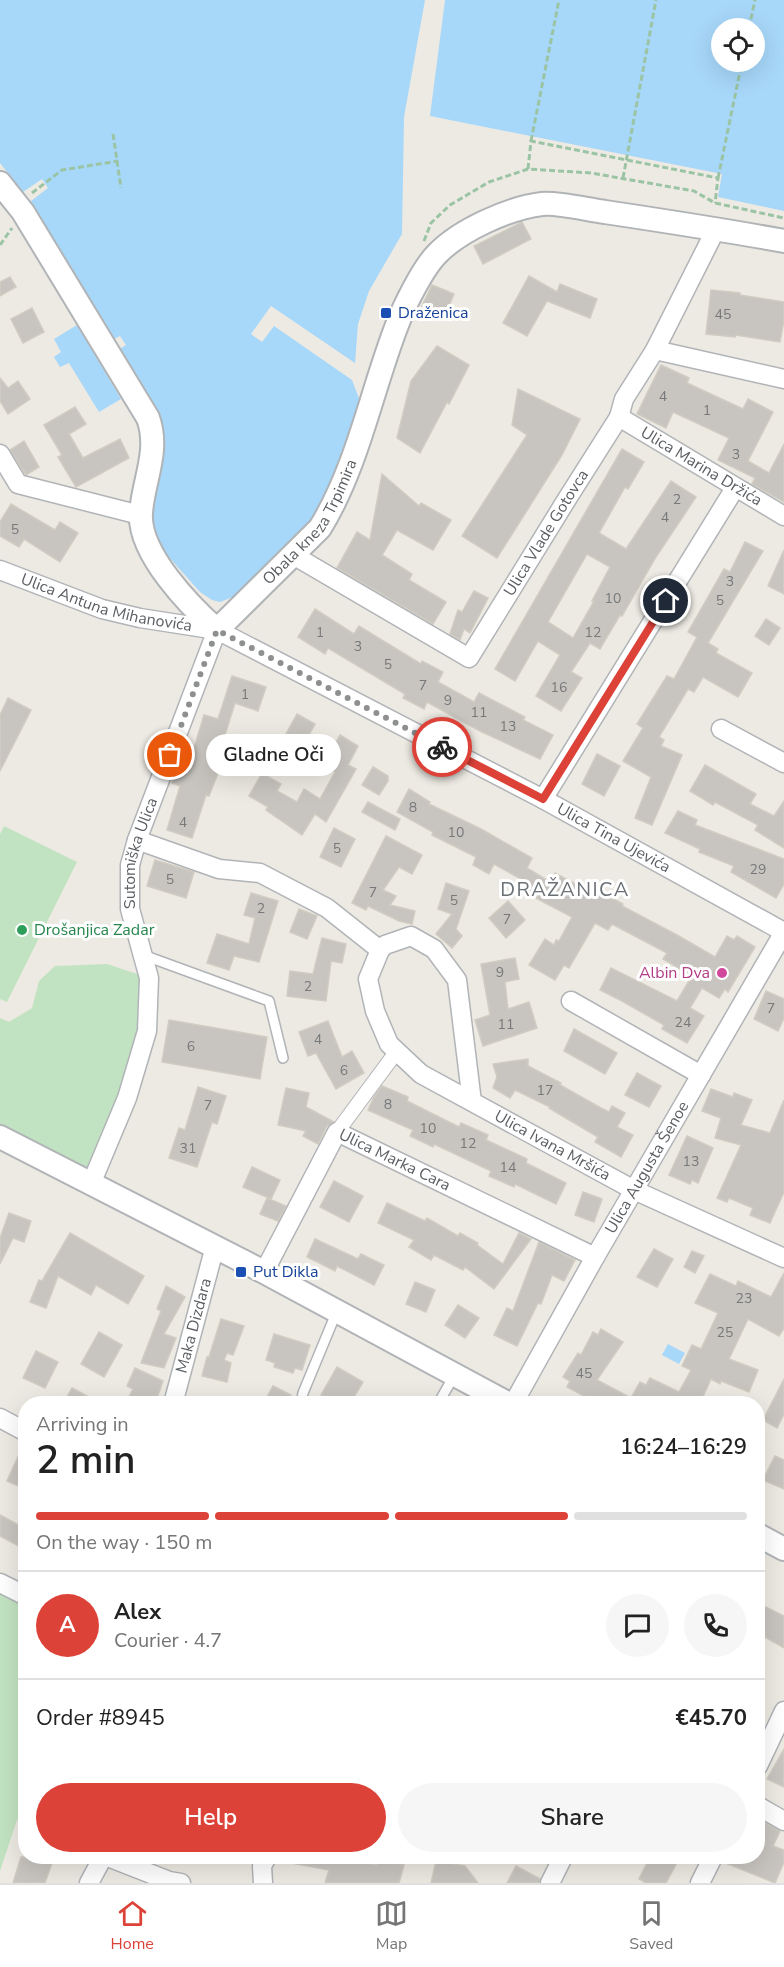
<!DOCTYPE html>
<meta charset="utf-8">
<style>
:root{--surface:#fff;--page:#f6f6f6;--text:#222;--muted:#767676;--line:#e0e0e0;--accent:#dd4239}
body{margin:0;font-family:"Nunito Sans",sans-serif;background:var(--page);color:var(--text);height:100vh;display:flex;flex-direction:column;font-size:22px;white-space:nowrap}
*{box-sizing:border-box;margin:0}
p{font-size:20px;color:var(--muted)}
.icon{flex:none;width:33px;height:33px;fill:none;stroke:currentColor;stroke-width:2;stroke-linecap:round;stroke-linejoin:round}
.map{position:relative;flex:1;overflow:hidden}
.drawer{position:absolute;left:18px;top:1396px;width:747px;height:468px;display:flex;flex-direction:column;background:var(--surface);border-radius:24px;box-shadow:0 6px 24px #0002}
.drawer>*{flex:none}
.controls{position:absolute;left:711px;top:18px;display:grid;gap:12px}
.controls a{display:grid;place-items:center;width:54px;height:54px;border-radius:50%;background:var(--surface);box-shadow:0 6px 24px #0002;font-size:30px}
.pin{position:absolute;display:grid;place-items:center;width:51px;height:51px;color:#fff;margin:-26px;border:3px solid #fff;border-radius:50%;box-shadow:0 2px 6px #0007}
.courier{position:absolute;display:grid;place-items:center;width:60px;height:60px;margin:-30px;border:4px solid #dd4239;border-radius:50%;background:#fff;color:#222;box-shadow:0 2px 8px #0007}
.bubble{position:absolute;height:42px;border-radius:21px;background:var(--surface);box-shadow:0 6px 24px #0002;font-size:20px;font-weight:600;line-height:42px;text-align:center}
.overview em{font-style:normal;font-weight:600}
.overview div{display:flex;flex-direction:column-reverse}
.overview{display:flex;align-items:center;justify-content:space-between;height:102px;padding:0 18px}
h1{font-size:39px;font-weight:600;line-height:45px}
.bar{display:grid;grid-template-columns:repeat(4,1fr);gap:9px 6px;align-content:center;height:72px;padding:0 18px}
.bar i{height:8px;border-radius:4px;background:var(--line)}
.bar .active{background:var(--accent)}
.bar p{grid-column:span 4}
.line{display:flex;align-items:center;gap:15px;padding:0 18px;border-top:2px solid var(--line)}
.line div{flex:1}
.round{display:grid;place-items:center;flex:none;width:63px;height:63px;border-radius:32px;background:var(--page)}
.cta{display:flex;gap:12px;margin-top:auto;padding:12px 18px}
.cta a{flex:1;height:69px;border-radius:36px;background:var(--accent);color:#fff;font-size:24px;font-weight:600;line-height:69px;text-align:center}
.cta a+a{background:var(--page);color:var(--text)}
.tabs{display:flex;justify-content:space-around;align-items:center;height:84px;border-top:2px solid var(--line);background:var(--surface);font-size:16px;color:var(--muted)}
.tabs a{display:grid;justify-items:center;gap:3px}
.tabs .active{color:var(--accent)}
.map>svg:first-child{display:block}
.green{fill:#c2e3c1}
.water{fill:#a7d7f9;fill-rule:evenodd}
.building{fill:#c8c5c0;stroke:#d1ccc2;stroke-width:1.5;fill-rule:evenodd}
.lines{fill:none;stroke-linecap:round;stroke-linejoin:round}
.service-casing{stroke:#b1b4b7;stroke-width:12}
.pedestrian-casing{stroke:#b1b4b7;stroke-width:16}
.minor-casing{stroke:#b1b4b7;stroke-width:21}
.tertiary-casing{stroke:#b1b4b7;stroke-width:26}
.path{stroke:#9bc4a5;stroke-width:3;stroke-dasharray:6 3;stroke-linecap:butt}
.service{stroke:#fff;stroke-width:9}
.pedestrian{stroke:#fff;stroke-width:14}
.minor{stroke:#fff;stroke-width:18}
.tertiary{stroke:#fff;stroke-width:22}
.done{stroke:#8e9090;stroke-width:6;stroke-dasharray:0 10.8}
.route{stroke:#dd4239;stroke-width:8}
.transit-dot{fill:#1a4fb4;stroke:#fff;stroke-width:2}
.leisure-dot{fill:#2e9e5b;stroke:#fff;stroke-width:2}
.hotel-dot{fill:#d1479c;stroke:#fff;stroke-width:2}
.labels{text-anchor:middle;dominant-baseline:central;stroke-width:6;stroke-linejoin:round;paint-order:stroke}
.number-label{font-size:14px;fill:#76787a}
.transit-label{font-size:16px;fill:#164399;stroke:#fff;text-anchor:start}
.street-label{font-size:16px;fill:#5b5f63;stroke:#fff}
.leisure-label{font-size:16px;fill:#27864d;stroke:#fff;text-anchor:start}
.hotel-label{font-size:16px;fill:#b23c85;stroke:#fff;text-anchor:end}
.quarter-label{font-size:20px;letter-spacing:1.5px;fill:#6c7175;stroke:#fff}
</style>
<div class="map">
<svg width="784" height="1883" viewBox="0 0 784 1883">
<rect width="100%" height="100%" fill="#edeae3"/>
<!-- green -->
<g class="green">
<path d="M4,826L77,862L7,1002L0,999V834Z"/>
<path d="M107,964L149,978L147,1031L91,1184L0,1137V1018L9,1022L32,1008L39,981L55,966Z"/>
<path d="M0,1583L26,1596L25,1816L17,1820L0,1871Z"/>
</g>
<!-- water -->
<g class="water">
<path d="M0,0H425L404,117L402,234L369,291L358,324L355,363L271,306L251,334L262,342L274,326L352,380L360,401L319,514L238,595L220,602L212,600L200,592L159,546L153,533L150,501L162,447L118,350L126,345L120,336L112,340L31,201L48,188L42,179L23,192L0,163Z"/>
<path d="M445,0H784V211L718,197L722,174L430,116ZM754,28V62H722V28Z"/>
<path d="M77,325L121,399L99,412L69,363L60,367L54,357L61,352L54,339Z"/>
<path d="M668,1344L685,1353L679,1364L662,1355Z"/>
</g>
<!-- building -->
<g class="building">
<path d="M522,222L531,239L483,264L474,246Z"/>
<path d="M529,276L557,292L560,284L597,299L590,318L547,301L527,336L503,323Z"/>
<path d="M10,277L16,287L0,296V282Z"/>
<path d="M432,285L454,294L443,320L420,310Z"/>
<path d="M711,290L740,293V295L784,302V320L780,342L736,335L735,337L706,334Z"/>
<path d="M32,308L44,332L23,343L11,319Z"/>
<path d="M437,346L469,365L449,404L447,402L420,453L397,438L411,381Z"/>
<path d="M661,365L689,378L687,383L743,409L748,399L773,412L748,461L769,473L784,444V502L752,484L755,478L718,460L729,438L673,412L666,428L637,414Z"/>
<path d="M0,378L8,388L18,381L30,399L8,414L0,401Z"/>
<path d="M518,389L580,419L562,455L497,558L462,536L527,435L512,425Z"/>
<path d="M75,407L86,424L69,434L83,458L120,439L129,458L76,487L58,457L62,455L44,425Z"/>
<path d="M24,441L39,467L26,475L10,450Z"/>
<path d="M622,449L644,462L628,489L625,487L599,533L626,549L671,481L696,497L656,557L622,616L620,615L600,649L590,643L571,672L582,678L561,711L536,696L560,655L538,641L515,681L495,669ZM587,554L610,567L592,601H594L573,638L548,622Z"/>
<path d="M382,474L419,506L421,503L451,520L433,550L397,530L382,555L412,574L409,580L446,602L433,624L337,568L357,532L370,540Z"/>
<path d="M11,504L55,530L60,522L78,533L60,562L24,539L19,547L0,536V522Z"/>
<path d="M745,542L763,551L708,643L718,649L716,653L752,673L738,697L703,677L694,692L688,689L659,737L664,740L661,746L682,755L652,825L635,818L651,777L623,761L643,728L637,724L667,676L674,679L697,637L688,632L724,569L730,572Z"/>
<path d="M784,550V594L768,586Z"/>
<path d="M474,591L488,598L470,633L464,629L460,640L450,634L458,610L462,612Z"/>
<path d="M315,609L354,634L359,626L421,664L422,661L443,672L438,682L474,702L479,693L525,717L523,720L553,735L540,759L480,731L427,702L424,709L403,698L405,694L328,648L325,654L298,637Z"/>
<path d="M766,619L780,628L769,645L755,636Z"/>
<path d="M232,676L266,687L258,711L235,703L215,767L220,768L209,796L206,795L192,838L167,830L180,786L172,783L182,755L191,758L204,715L218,719Z"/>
<path d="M8,698L31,710L0,771V715Z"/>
<path d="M297,714L315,724L304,744L286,734Z"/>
<path d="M340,735L358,746L348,765L356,769L326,822L315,814L302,835L266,810L268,807L249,796L262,773L281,784L277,791L297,802L304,789L320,799L335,772L323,765Z"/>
<path d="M597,754L620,766L604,796L582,784Z"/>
<path d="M705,765L756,794L750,804L774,816L784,801V848L755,830L758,825L715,802L713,805L690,791Z"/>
<path d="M373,767L388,776V781L379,795L362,785Z"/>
<path d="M409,789L430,802L429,804L481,829L532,858L527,868L550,882L555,873L592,893L594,888L623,904L622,906L677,935L715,957L727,936L734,940L737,936L755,947L728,992L725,989L719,998L702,988L690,1008L704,1016L687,1043L662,1029L664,1025L622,1001L600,990L611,968L677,1001L692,976L663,959L667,953L612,924L608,930L595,923L569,968L564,965L555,980L529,965L545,939L554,945L556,940L559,941L572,917L532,896L531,898L516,889L521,879L494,864L489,874L473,865L476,857L432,835L433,832L397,812Z"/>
<path d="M368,802L400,819L395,830L362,812Z"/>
<path d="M678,811L697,820L695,825L784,859V884L776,898L731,872L734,866L699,852L700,849L665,833Z"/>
<path d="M334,828L355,839L341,867L320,857Z"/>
<path d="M386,836L422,855L412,874L399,867L383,890L396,896L390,905L415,911L412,924L399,921L368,906L366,910L352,903Z"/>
<path d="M155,860L194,872L186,898L147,886Z"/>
<path d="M446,883L469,891L456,929L462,936L452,948L436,934L452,914L438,909Z"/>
<path d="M251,893L278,901L259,962L234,956L229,970L207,963L217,934L249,944L255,918L244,915Z"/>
<path d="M508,901L525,920L506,938L489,918Z"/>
<path d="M299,909L317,916L307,939L290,932Z"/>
<path d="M322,938L346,944L342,963L331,961L326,1001L287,996L290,971L313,974Z"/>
<path d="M515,958L519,979L505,982L508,1009L529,1002L537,1028L483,1046L475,1020L490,1015L481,964Z"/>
<path d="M766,991L784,999V1018L778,1031L754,1019Z"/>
<path d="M169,1020L267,1037L260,1079L162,1062Z"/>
<path d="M328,1021L342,1057L352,1051L364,1073L336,1089L316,1053L308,1056L299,1032Z"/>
<path d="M574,1029L617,1053L605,1074L564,1051Z"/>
<path d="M528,1059V1066L561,1083L560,1085L601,1108L609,1112L612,1106L625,1113L617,1127L633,1135L621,1157L595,1142L598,1137L549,1108L550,1107L515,1090L510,1098L493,1088L497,1077L493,1064Z"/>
<path d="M637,1073L661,1086L649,1107L625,1095Z"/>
<path d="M382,1086L408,1097L407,1101L459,1127L461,1123L488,1135L486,1140L527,1159L526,1163L566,1183L556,1204L515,1184L514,1187L489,1176L491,1171L434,1144L433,1147L410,1136L413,1130L368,1110L374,1097Z"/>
<path d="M198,1087L226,1096L217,1124L212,1122L197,1167L169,1158L179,1128L185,1130Z"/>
<path d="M286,1088L309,1093L306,1107L334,1122L327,1126L318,1144L303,1136L306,1131L278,1125Z"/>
<path d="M711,1089L733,1097L734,1093L752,1100L741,1125L770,1133L784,1100V1192L770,1223L750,1215L753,1208L729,1198L727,1202L717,1198L741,1145L715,1138L721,1118L702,1111Z"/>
<path d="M687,1136L713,1148L698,1183L692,1180L690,1184L669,1175Z"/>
<path d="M252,1167L280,1180L271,1199L243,1187Z"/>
<path d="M334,1181L363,1196L349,1222L320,1207Z"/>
<path d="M583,1192L602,1199L594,1222L575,1215Z"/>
<path d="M267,1198L286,1206L278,1221L260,1214Z"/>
<path d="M387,1203L425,1221L427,1218L458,1236L460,1233L478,1243L477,1245L503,1264L519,1233L531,1239L494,1289L465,1267L463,1270L434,1255L431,1260L409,1247L414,1240L378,1223Z"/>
<path d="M9,1213L31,1221L24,1242L13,1238L0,1264V1238Z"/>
<path d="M70,1233L144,1276L128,1304L96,1285L91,1295L58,1276L46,1308L30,1302L39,1280L42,1281Z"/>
<path d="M315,1239L358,1259L361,1254L384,1265L374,1285L337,1266L335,1271L307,1257Z"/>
<path d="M539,1242L575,1260L564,1281L552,1275L541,1304L538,1303L517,1346L494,1335L507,1308L513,1311Z"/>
<path d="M654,1249L673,1259L657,1287L637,1277Z"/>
<path d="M692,1251L704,1256L695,1273L684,1267Z"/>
<path d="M784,1273V1328L779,1336L748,1319L729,1359L758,1370L749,1392L721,1381L720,1384L711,1379L701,1401L695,1400L704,1404H599L567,1387L570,1381L563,1377L578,1353L581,1355L593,1332L598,1335L601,1329L623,1342L597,1380L631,1398L640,1382L646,1385L650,1378L679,1392L691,1370L682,1366L692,1345L701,1349L718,1313L695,1303L710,1274L736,1286L738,1281L771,1297Z"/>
<path d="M415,1282L435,1290L426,1312L406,1304Z"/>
<path d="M166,1286L185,1297L164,1334L176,1338L164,1368L141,1363L161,1311L157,1309Z"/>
<path d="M458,1305L479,1318L465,1338L445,1325Z"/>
<path d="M221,1319L244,1326L233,1355L227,1353L224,1360L231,1363L227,1382L202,1376L207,1357H209Z"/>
<path d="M99,1332L122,1345L104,1377L81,1364Z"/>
<path d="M274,1334L310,1345L302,1370L295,1368L293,1373L274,1367L275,1363L266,1360Z"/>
<path d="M36,1351L58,1362L45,1388L23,1378Z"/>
<path d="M337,1367L363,1382L350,1404H337L321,1395Z"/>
<path d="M135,1368L163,1381L155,1404H125L133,1389L127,1386Z"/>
<path d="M784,1379V1414L777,1428L763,1420Z"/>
<path d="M273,1386L291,1395L286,1404H263Z"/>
<path d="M72,1388L102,1404H63Z"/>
<path d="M24,1443H26V1489L7,1481Z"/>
<path d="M775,1456L784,1460V1489L763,1480Z"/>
<path d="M0,1515L26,1529V1550L0,1536Z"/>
<path d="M758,1603L784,1616V1648L758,1633Z"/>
<path d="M784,1749V1787L767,1779Z"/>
<path d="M758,1819L780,1831L773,1846L784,1850V1862L775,1883L723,1862L724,1857H758Z"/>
<path d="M21,1857H54L45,1883H13Z"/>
<path d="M292,1857H347V1859L377,1865L378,1859L404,1865L399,1883H325L329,1870L291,1863Z"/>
<path d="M650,1857H680L666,1883H646L639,1879Z"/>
<path d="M436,1861L465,1866L478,1883H431Z"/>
<path d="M516,1866L540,1879L539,1883H507Z"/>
</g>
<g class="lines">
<!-- service casing -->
<g class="service-casing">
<g id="service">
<path d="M143,955L269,1001L283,1058"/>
<path d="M301,1404L303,1393L337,1311"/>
<path d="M438,1404L455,1374"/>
</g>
</g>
<!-- pedestrian casing -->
<g class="pedestrian-casing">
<path id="pedestrian" d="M337,1132L397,1051"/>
</g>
<!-- minor casing -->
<g class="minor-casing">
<g id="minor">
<path d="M655,350L784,379"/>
<path id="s1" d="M619,417L784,516"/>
<path d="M0,454L18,484L140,515"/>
<path id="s2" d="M293,555L469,658L567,499L619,417L624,399L655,350L716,229"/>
<path id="s3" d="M0,570L102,609L140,618L217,630L543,799L784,932"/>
<path d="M721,729L784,763"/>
<path d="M543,799L735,488"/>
<path d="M137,840L219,869L260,873L327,908L380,950"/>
<path d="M571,1001L701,1075"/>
<path id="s4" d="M472,1102L457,980L434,949L411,936L385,945L380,950L368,979L375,1011L389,1044L421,1074L634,1190L784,1258"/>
<path id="s5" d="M91,1184L127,1098L147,1031L149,978L130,909V865L137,840L217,630"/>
<path id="s6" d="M264,1272L337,1132L595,1257"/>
<path id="s7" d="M173,1404L215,1246"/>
<path id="s8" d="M513,1404L595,1257L784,932"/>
<path d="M0,1418L26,1432"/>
<path d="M0,1583L26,1596"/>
<path d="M758,1766L784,1711"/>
<path d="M758,1806L784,1821"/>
<path d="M108,1857L169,1881L181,1883"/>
<path d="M89,1883L103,1857"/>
<path d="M263,1883L262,1866L267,1857"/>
<path d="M550,1883L563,1857"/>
<path d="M700,1883L713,1857"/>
</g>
</g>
<!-- tertiary casing -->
<g class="tertiary-casing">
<g id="tertiary">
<path id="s9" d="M0,183L23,212L148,418C160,451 143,481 141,513C138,553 190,606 217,630L320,528C358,466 371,392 397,325C404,306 423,268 437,254C460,230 509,208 542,204C556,202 589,210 605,212C665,221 724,230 784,241"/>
<path d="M0,1137L264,1272L509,1404"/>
<path d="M758,1535L784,1549"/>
</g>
</g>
<!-- path -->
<g class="path">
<path d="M749,28L755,0"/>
<path d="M113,134L121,188"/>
<path d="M531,141L559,0"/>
<path d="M528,169L531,141L718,178L715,203"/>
<path d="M623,178L656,0"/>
<path d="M718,178L742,62"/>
<path d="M32,193L62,170L118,161"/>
<path d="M424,241L431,223L450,205L489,182L528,169L591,173L694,191L715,203L784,218"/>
<path d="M0,245L12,228"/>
</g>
<!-- service -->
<use href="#service" class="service"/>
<!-- pedestrian -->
<use href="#pedestrian" class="pedestrian"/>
<!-- minor -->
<use href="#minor" class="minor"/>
<!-- tertiary -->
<use href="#tertiary" class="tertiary"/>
</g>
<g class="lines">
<!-- done -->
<path class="done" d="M170,755L217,630L442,747"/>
<!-- route -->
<path class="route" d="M442,747L543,799L666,601"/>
</g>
<!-- markers -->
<g class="transit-dot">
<rect x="380" y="307" width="12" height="12" rx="3"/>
<rect x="235" y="1266" width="12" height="12" rx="3"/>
</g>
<circle class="leisure-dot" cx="22" cy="930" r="6"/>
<circle class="hotel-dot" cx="722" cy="973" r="6"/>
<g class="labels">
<!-- number labels -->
<g class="number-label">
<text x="723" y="314">45</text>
<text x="663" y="396">4</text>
<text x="707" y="410">1</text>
<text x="736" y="454">3</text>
<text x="677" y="499">2</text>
<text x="665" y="517">4</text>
<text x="15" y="529">5</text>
<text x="730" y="581">3</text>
<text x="613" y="598">10</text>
<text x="720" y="600">5</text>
<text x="320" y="632">1</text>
<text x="593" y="632">12</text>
<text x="358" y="646">3</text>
<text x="388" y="664">5</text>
<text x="423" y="685">7</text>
<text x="559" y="687">16</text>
<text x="245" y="694">1</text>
<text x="448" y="700">9</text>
<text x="479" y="712">11</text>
<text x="508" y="726">13</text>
<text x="413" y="807">8</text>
<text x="183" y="822">4</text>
<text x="456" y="832">10</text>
<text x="337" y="848">5</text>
<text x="758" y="869">29</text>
<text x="170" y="879">5</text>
<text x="373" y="892">7</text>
<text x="454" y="900">5</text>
<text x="261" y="908">2</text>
<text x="507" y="919">7</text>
<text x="500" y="972">9</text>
<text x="308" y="986">2</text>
<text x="771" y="1008">7</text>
<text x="683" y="1022">24</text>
<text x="506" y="1024">11</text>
<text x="318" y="1039">4</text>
<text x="191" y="1046">6</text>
<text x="344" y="1070">6</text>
<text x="545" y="1090">17</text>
<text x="388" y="1104">8</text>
<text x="208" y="1105">7</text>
<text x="428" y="1128">10</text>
<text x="468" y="1143">12</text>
<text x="188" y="1148">31</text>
<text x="691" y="1161">13</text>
<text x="508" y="1167">14</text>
<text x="744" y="1298">23</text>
<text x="725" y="1332">25</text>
<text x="584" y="1373">45</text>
</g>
<!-- transit labels -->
<g class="transit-label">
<text x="398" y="313">Draženica</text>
<text x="253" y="1272">Put Dikla</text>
</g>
<!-- street labels -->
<g class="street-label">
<text stroke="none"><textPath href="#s1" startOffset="96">Ulica Marina Držića</textPath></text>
<text stroke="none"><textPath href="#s9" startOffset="662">Obala kneza Trpimira</textPath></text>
<text stroke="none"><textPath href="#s2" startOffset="351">Ulica Vlade Gotovca</textPath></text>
<text stroke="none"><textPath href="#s3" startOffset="112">Ulica Antuna Mihanovića</textPath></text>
<text stroke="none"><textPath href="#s3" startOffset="674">Ulica Tina Ujevića</textPath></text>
<text stroke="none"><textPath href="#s5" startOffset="345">Sutomiška Ulica</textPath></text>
<text stroke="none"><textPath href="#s4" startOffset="516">Ulica Ivana Mršića</textPath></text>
<text stroke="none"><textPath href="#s6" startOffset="222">Ulica Marka Cara</textPath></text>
<text stroke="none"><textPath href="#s8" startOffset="272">Ulica Augusta Šenoe</textPath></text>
<text stroke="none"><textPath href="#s7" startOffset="81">Maka Dizdara</textPath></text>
</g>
<!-- leisure labels -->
<g class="leisure-label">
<text x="34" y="930">Drošanjica Zadar</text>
</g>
<!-- hotel labels -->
<g class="hotel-label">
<text x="710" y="973">Albin Dva</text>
</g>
<!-- quarter labels -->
<g class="quarter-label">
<text x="565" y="889">DRAŽANICA</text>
</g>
</g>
</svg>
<div class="controls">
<a><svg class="icon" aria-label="locate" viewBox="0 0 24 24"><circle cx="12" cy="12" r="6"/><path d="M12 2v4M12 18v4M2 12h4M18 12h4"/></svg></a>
</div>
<div class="pin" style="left:170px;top:755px;background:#ea580c"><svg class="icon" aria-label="bag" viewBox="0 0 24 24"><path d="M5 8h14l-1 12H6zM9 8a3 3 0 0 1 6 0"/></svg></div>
<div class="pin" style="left:666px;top:601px;background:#1f2937"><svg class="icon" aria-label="home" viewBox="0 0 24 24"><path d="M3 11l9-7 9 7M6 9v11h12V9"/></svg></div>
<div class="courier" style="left:442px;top:747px"><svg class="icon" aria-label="bike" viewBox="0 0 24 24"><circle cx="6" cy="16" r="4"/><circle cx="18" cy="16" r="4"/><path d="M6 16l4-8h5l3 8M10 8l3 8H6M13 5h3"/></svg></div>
<div class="bubble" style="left:206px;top:734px;width:135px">Gladne Oči</div>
<section class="drawer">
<div class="overview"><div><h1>2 min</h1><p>Arriving in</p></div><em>16:24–16:29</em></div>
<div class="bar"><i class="active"></i><i class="active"></i><i class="active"></i><i></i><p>On the way · 150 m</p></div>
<div class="line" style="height:108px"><b class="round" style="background:var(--accent);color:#fff">A</b><div><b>Alex</b><p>Courier · 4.7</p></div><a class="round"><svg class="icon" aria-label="chat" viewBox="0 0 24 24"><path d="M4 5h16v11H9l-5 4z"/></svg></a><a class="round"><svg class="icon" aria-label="phone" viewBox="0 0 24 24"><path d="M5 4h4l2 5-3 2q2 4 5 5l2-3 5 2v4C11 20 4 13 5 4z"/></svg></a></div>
<div class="line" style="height:78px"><div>Order #8945</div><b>€45.70</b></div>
<div class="cta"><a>Help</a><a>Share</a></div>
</section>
</div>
<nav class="tabs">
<a class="active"><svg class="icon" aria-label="home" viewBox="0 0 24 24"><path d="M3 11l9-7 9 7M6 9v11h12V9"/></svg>Home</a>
<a><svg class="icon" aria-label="map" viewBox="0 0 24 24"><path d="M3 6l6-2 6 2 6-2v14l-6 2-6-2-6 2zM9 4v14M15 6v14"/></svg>Map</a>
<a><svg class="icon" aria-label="saved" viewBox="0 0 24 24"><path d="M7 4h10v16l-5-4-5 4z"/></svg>Saved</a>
</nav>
